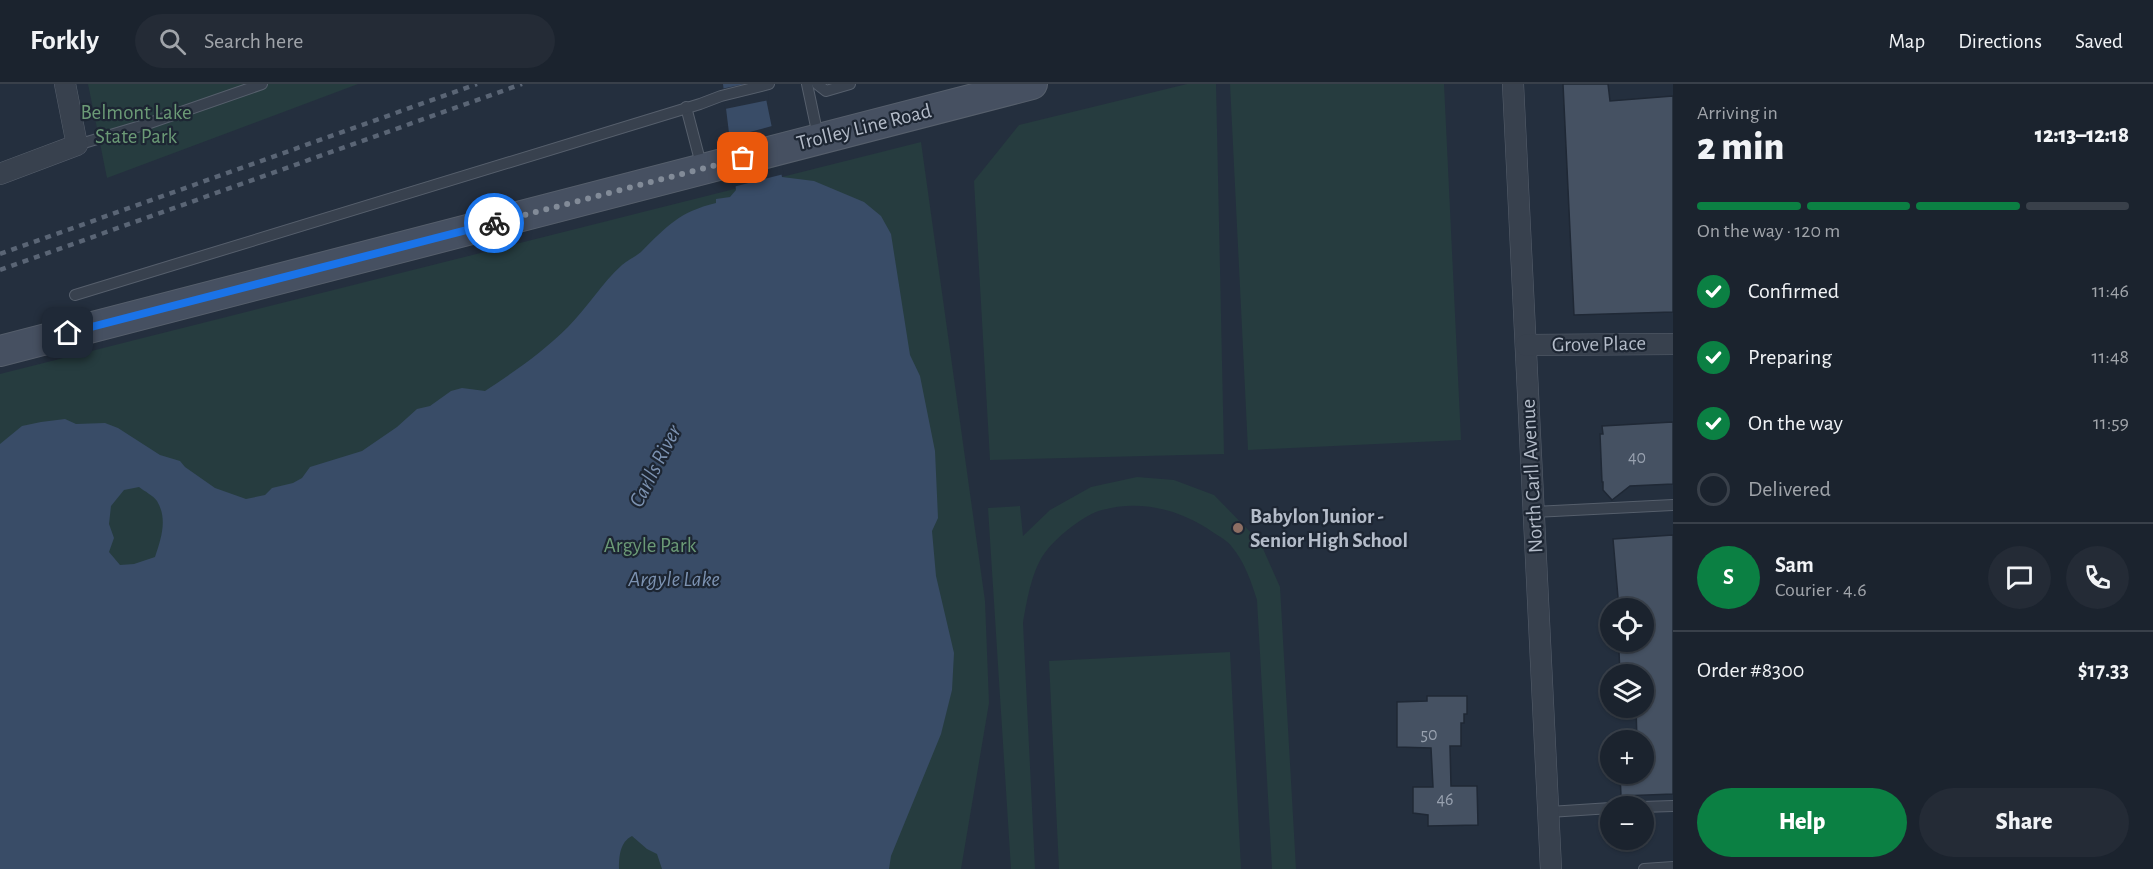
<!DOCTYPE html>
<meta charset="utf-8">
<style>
:root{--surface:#1b232e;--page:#242b36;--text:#f1f3f6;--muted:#a0a4aa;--line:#39404a;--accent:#0b8043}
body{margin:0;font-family:"Alegreya Sans",sans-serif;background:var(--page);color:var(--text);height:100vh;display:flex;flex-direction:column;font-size:22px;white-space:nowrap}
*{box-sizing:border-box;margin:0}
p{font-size:20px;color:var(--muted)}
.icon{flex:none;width:33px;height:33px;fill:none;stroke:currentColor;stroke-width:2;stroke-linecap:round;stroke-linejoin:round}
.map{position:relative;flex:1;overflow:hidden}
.sheet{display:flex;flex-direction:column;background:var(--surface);width:480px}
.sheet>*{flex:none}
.buttons{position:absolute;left:1600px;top:514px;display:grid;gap:12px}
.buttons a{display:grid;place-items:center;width:54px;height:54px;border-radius:50%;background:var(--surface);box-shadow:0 2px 4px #0004,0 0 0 2px var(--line);font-size:30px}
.pin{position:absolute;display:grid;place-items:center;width:51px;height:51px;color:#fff;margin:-26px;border-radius:12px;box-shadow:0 3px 9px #0006}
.courier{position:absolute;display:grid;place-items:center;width:60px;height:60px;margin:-30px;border:4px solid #1a73e8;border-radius:50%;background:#fff;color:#222;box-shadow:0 2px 8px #0007}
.overview em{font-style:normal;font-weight:800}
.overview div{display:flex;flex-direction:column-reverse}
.overview{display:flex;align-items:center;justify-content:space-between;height:102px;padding:0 24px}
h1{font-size:39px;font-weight:800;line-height:45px}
.bar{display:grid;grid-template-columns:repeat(4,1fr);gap:9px 6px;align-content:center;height:72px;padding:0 24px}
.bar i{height:8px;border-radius:4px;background:var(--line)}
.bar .selected{background:var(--accent)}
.bar p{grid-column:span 4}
.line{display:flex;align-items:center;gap:15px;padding:0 24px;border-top:2px solid var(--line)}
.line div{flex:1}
.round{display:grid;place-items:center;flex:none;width:63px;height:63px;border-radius:32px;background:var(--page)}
ol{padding:0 24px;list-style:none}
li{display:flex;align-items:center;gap:18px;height:66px}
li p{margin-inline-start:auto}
li .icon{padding:6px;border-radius:50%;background:var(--accent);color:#fff;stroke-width:4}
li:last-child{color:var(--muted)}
li i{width:33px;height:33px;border:3px solid var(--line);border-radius:50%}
.cta{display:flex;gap:12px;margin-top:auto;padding:12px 24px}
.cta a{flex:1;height:69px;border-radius:36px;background:var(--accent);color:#fff;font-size:24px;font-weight:800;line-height:69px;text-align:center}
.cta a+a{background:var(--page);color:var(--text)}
header{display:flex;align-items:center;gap:36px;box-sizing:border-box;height:84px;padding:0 30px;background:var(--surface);border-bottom:2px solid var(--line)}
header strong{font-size:28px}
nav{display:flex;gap:33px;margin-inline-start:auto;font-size:21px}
.search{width:420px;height:54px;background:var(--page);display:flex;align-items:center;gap:15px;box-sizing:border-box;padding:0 21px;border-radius:33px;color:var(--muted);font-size:22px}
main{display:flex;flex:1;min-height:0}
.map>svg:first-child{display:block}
.green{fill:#263c3f}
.water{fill:#394c67;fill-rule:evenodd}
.pier{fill:#242f3e}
.building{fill:#455162;stroke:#1f2835;stroke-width:1.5}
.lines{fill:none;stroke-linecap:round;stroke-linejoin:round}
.lane-casing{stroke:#565f6c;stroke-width:12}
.street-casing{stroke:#565f6c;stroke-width:22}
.secondary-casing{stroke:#565f6c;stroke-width:32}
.lane{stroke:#38414e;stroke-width:10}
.street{stroke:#38414e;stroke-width:21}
.secondary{stroke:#465061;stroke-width:30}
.rail{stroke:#5a6575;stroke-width:4.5;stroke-dasharray:6 6;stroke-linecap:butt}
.done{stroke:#828b98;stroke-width:6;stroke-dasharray:0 10.8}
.route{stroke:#1a73e8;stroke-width:8}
.education-dot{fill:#8d6e63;stroke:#1d2633;stroke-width:2}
.labels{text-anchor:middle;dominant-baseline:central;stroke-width:4.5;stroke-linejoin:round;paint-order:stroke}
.number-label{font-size:18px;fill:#98a1af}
.park-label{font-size:21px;fill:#6b9a76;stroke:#1d2633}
.street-label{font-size:21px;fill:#b4bcc9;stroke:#1d2633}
.poi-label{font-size:21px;font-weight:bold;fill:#b4bcc9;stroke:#1d2633;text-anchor:start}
.water-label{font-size:22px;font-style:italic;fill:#7c92b1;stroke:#1d2633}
</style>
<header>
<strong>Forkly</strong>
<div class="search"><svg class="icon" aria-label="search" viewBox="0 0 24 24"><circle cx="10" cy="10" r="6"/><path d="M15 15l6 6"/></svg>Search here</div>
<nav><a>Map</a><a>Directions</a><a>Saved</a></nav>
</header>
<main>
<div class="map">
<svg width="1673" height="785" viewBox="0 0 1673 785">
<rect width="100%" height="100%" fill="#242f3e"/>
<!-- green -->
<g class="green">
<path d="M88,0H358L107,94Z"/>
<path d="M1187,0H1216L1224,370L990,376L974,97L1019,41Z"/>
<path d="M1230,0H1444L1461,356L1248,366Z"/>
<path d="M921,58L985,517L989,619L961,785H0V290Z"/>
<path d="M1137,393L1174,396L1214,411L1260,458L1280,503L1296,785H1272L1257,516C1251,497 1245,479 1232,463C1228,457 1220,453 1214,449C1182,426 1141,415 1102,426C1085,430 1058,452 1047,466C1032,484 1027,516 1023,539L1035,785H1011L988,424L1020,422L1023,452L1050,426L1091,403Z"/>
<path d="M1230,568L1241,785H1059L1049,577Z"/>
</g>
<!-- water -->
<path class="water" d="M723,0H763L782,93L814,97L864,118L881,132L891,150L910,271L920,292L935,367L938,434L932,447L936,492L954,569L952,606L941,650L891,772L889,785H662L657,770L647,765L632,752C620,758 619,772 619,785H0V360L22,342L41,338L65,335L76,340L105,339L118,344L160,371L180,377L185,383L215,404L246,415L265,411L272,404L293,399L302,394L310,383L362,367L397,343L417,325L430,322L451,307L462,304L485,307C514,288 543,268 568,243C587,224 602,199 622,181C628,176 635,173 641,168C667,142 679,128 716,119V115L730,113L736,106ZM139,403C144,407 154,412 157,417C168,435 161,455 155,473L134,480L120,481L109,468L114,454L109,440L111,422L124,406Z"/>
<!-- pier -->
<g class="pier">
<path d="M745,0H767L769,16L725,25L721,5Z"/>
<path d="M772,42L784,90L733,103L727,54Z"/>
</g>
<!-- building -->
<g class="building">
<path d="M1563,0H1608L1610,17L1673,12V228L1574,231Z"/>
<path d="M1673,338V400L1630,402L1612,416L1603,406V398H1602L1600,350H1603L1602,342Z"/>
<path d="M1673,451V710L1621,712L1620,690H1644V657H1637L1636,624H1644V591H1620L1619,568H1621L1620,558H1644V525H1619L1613,455Z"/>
<path d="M1427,612H1467V630H1464V639H1461V662H1450L1451,702H1477L1478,741L1428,742V731L1413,729V703H1433L1431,664L1397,663V618L1427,617Z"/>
</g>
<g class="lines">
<!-- lane casing -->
<g class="lane-casing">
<g id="lane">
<path d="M807,0L818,52"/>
<path d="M817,0L826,7L850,0"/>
<path d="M686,23L702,84"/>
<path d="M77,61L144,41L262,0"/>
<path d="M75,211L700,20L721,12L769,0"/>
<path d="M1534,428L1673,421"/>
<path d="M1641,723L1673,722"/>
<path d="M1549,728L1611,724"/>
<path d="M1644,785L1673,783"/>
</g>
</g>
<!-- street casing -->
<g class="street-casing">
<g id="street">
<path d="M1513,0L1551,785"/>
<path d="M0,90L77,61L65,0"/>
<path d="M1526,261L1673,260"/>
</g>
</g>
<!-- secondary casing -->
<g class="secondary-casing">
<path id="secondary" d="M0,267L1032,0"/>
</g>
<!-- lane -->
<use href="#lane" class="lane"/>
<!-- street -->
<use href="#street" class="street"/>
<!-- secondary -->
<use href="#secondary" class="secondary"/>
<!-- rail -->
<g class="rail">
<path d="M0,170L477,0"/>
<path d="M0,186L522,0"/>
</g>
</g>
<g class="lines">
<!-- done -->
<path class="done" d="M494,139L743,74"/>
<!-- route -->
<path class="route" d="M68,249L494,139"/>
</g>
<!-- markers -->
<circle class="education-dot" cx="1238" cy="444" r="6"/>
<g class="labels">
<!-- number labels -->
<g class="number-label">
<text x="1637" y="374">40</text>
<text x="1429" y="651">50</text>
<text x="1445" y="716">46</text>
</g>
<!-- park labels -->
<g class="park-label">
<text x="136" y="28">Belmont Lake<tspan x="136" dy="24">State Park</tspan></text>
<text x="650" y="461">Argyle Park</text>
</g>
<!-- street labels -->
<g class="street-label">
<text transform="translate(864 43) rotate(-14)">Trolley Line Road</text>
<text transform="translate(1599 260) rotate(-1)">Grove Place</text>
<text transform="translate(1532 392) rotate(-93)">North Carll Avenue</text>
</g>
<!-- poi labels -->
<g class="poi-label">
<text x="1250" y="432">Babylon Junior -<tspan x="1250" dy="24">Senior High School</tspan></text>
</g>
<!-- water labels -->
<g class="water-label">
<text transform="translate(655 382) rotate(-63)">Carlls River</text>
<text x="674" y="495">Argyle Lake</text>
</g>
</g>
</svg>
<div class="buttons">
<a><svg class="icon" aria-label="locate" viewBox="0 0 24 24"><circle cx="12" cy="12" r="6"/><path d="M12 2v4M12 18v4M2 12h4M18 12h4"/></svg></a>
<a><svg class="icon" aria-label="layers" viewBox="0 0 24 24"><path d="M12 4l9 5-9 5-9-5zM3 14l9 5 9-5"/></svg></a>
<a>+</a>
<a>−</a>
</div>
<div class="pin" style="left:743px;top:74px;background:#ea580c"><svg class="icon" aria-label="bag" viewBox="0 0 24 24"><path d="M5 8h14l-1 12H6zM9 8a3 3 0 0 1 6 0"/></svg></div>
<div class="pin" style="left:68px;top:249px;background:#1f2937"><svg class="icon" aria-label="home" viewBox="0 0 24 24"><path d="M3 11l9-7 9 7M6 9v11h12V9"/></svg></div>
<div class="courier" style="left:494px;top:139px"><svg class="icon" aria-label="bike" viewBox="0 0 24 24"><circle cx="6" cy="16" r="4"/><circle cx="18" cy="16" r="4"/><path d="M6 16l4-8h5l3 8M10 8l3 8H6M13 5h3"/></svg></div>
</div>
<section class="sheet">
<div class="overview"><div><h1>2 min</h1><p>Arriving in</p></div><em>12:13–12:18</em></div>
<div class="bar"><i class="selected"></i><i class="selected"></i><i class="selected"></i><i></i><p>On the way · 120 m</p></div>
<ol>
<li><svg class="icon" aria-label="check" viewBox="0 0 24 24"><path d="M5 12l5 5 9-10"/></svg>Confirmed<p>11:46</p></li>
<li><svg class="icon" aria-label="check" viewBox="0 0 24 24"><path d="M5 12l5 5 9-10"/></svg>Preparing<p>11:48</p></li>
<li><svg class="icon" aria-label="check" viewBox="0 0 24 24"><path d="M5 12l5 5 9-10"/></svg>On the way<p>11:59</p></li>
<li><i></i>Delivered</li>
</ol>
<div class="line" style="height:108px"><b class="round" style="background:var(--accent);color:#fff">S</b><div><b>Sam</b><p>Courier · 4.6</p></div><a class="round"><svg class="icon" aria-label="chat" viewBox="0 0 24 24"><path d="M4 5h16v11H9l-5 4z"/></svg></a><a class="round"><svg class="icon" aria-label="phone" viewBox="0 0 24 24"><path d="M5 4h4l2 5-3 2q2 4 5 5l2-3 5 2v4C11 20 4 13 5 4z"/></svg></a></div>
<div class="line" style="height:78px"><div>Order #8300</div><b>$17.33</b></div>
<div class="cta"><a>Help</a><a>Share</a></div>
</section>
</main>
